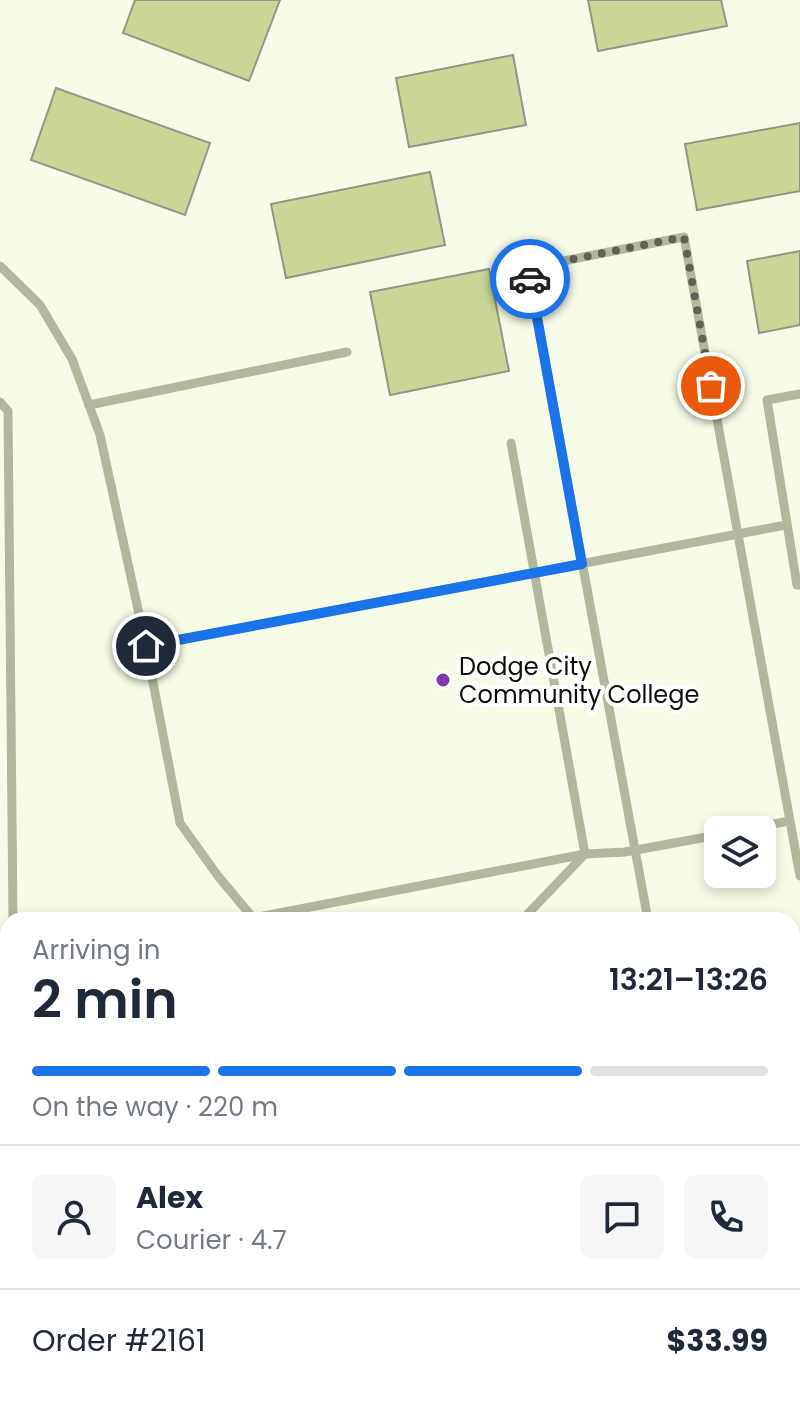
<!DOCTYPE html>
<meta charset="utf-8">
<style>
:root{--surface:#fff;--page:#f6f6f7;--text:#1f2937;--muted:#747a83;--line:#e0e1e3;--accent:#1a73e8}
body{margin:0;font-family:Poppins,sans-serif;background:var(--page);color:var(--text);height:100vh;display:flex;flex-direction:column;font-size:30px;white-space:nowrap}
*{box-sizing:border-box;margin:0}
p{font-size:26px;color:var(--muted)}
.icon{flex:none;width:44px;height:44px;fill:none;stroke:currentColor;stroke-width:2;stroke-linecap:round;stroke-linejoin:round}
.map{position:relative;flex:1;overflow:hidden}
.details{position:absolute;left:0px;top:912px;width:800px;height:498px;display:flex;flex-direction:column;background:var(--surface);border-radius:24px 24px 0 0;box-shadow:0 4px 12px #0003}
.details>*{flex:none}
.buttons{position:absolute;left:704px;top:816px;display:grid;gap:16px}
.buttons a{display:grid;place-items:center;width:72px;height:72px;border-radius:12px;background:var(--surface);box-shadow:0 4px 12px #0003;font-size:40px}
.pin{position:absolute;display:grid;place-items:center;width:68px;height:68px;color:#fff;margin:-34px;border:4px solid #fff;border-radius:50%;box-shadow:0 2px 8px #0007}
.courier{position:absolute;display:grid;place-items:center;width:80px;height:80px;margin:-40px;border:6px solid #1a73e8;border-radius:50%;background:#fff;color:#222;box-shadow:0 2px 10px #0007}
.overview em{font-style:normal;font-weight:600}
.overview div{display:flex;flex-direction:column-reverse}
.overview{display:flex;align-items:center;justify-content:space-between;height:136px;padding:0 32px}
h1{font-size:52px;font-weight:600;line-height:60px}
.bar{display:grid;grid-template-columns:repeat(4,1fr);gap:12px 8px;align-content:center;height:96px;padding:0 32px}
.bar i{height:10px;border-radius:6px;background:var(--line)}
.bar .selected{background:var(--accent)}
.bar p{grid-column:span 4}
.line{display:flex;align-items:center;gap:20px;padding:0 32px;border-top:2px solid var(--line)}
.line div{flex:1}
.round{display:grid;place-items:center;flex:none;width:84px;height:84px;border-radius:12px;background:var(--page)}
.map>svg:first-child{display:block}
.green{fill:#ecd6fa}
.building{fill:#c9d698;stroke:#929685;stroke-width:2}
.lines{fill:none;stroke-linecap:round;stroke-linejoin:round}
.lane{stroke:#b2b89e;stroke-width:9}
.secondary{stroke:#909971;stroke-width:26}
.done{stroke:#5e6157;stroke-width:8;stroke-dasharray:0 14.4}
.route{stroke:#1a73e8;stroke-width:10}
.poi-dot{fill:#8438a9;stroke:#fff;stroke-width:3}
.labels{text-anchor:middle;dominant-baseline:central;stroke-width:8;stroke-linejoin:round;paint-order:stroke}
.poi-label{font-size:24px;fill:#0c0e08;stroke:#fff;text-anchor:start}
</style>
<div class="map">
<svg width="800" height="1409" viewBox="0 0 800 1409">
<rect width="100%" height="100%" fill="#f7fce9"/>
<!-- green -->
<path class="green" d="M289,1402H570L568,1409H282Z"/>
<!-- building -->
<g class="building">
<path d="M135,0H280L249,81L123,33Z"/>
<path d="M588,0H721L727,26L598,51Z"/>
<path d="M513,55L526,125L409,147L396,78Z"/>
<path d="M56,88L210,143L185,215L31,160Z"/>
<path d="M800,123V191L697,210L685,144Z"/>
<path d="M430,172L445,245L286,278L271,204Z"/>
<path d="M800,251V325L759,333L747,261Z"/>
<path d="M489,269L509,371L390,395L370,292Z"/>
</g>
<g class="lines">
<!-- lane -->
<g class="lane">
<path d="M0,266L40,305L72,359L100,435L146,646L180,823L218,876L253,918L585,854L625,852L718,835"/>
<path d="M800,394L767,400L797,585H800"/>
<path d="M0,402L8,411L13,920"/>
<path d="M89,405L347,352"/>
<path d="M511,443L585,854L522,920"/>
<path d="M146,646L786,525"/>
<path d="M743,830L789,821"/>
<path d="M648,920L528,268L684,237L800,876"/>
<path d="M0,955L8,952"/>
<path d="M0,1383H8"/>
<path d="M138,1402L145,1409"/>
<path d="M703,1402L704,1409"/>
<path d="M780,1402V1409"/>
<path d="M230,1409L237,1402"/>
</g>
<!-- secondary -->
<g class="secondary">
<path d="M0,1292L8,1293"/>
<path d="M792,1301H800"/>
</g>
</g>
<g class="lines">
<!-- done -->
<path class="done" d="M530,279L528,268L684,237L711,386"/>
<!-- route -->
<path class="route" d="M146,646L582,564L530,279"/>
</g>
<!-- markers -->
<circle class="poi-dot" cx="443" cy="680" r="8"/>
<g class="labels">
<!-- poi labels -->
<g class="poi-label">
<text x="459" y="666">Dodge City<tspan x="459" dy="28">Community College</tspan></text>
</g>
</g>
</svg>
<div class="buttons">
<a><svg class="icon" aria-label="layers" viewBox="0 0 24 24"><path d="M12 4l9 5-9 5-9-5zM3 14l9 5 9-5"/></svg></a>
</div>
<div class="pin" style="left:711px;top:386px;background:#ea580c"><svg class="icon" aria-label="bag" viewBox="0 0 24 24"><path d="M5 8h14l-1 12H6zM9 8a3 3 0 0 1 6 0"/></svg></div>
<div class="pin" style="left:146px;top:646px;background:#1f2937"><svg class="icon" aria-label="home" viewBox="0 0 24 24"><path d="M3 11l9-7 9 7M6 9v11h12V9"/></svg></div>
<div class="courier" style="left:530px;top:279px"><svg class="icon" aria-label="car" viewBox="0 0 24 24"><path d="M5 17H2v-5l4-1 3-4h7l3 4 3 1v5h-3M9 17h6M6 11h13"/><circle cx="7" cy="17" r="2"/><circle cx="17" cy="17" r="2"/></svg></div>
<section class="details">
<div class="overview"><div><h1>2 min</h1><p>Arriving in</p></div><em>13:21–13:26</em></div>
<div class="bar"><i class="selected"></i><i class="selected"></i><i class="selected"></i><i></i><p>On the way · 220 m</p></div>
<div class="line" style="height:144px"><a class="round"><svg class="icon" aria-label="person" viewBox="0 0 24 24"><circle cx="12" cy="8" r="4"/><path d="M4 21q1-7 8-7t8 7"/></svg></a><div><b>Alex</b><p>Courier · 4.7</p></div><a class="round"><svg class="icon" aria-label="chat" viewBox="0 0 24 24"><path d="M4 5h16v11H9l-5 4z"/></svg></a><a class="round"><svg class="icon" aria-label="phone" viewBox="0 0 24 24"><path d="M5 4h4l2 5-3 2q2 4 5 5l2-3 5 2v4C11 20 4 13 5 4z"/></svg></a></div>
<div class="line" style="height:104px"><div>Order #2161</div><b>$33.99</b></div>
</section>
</div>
